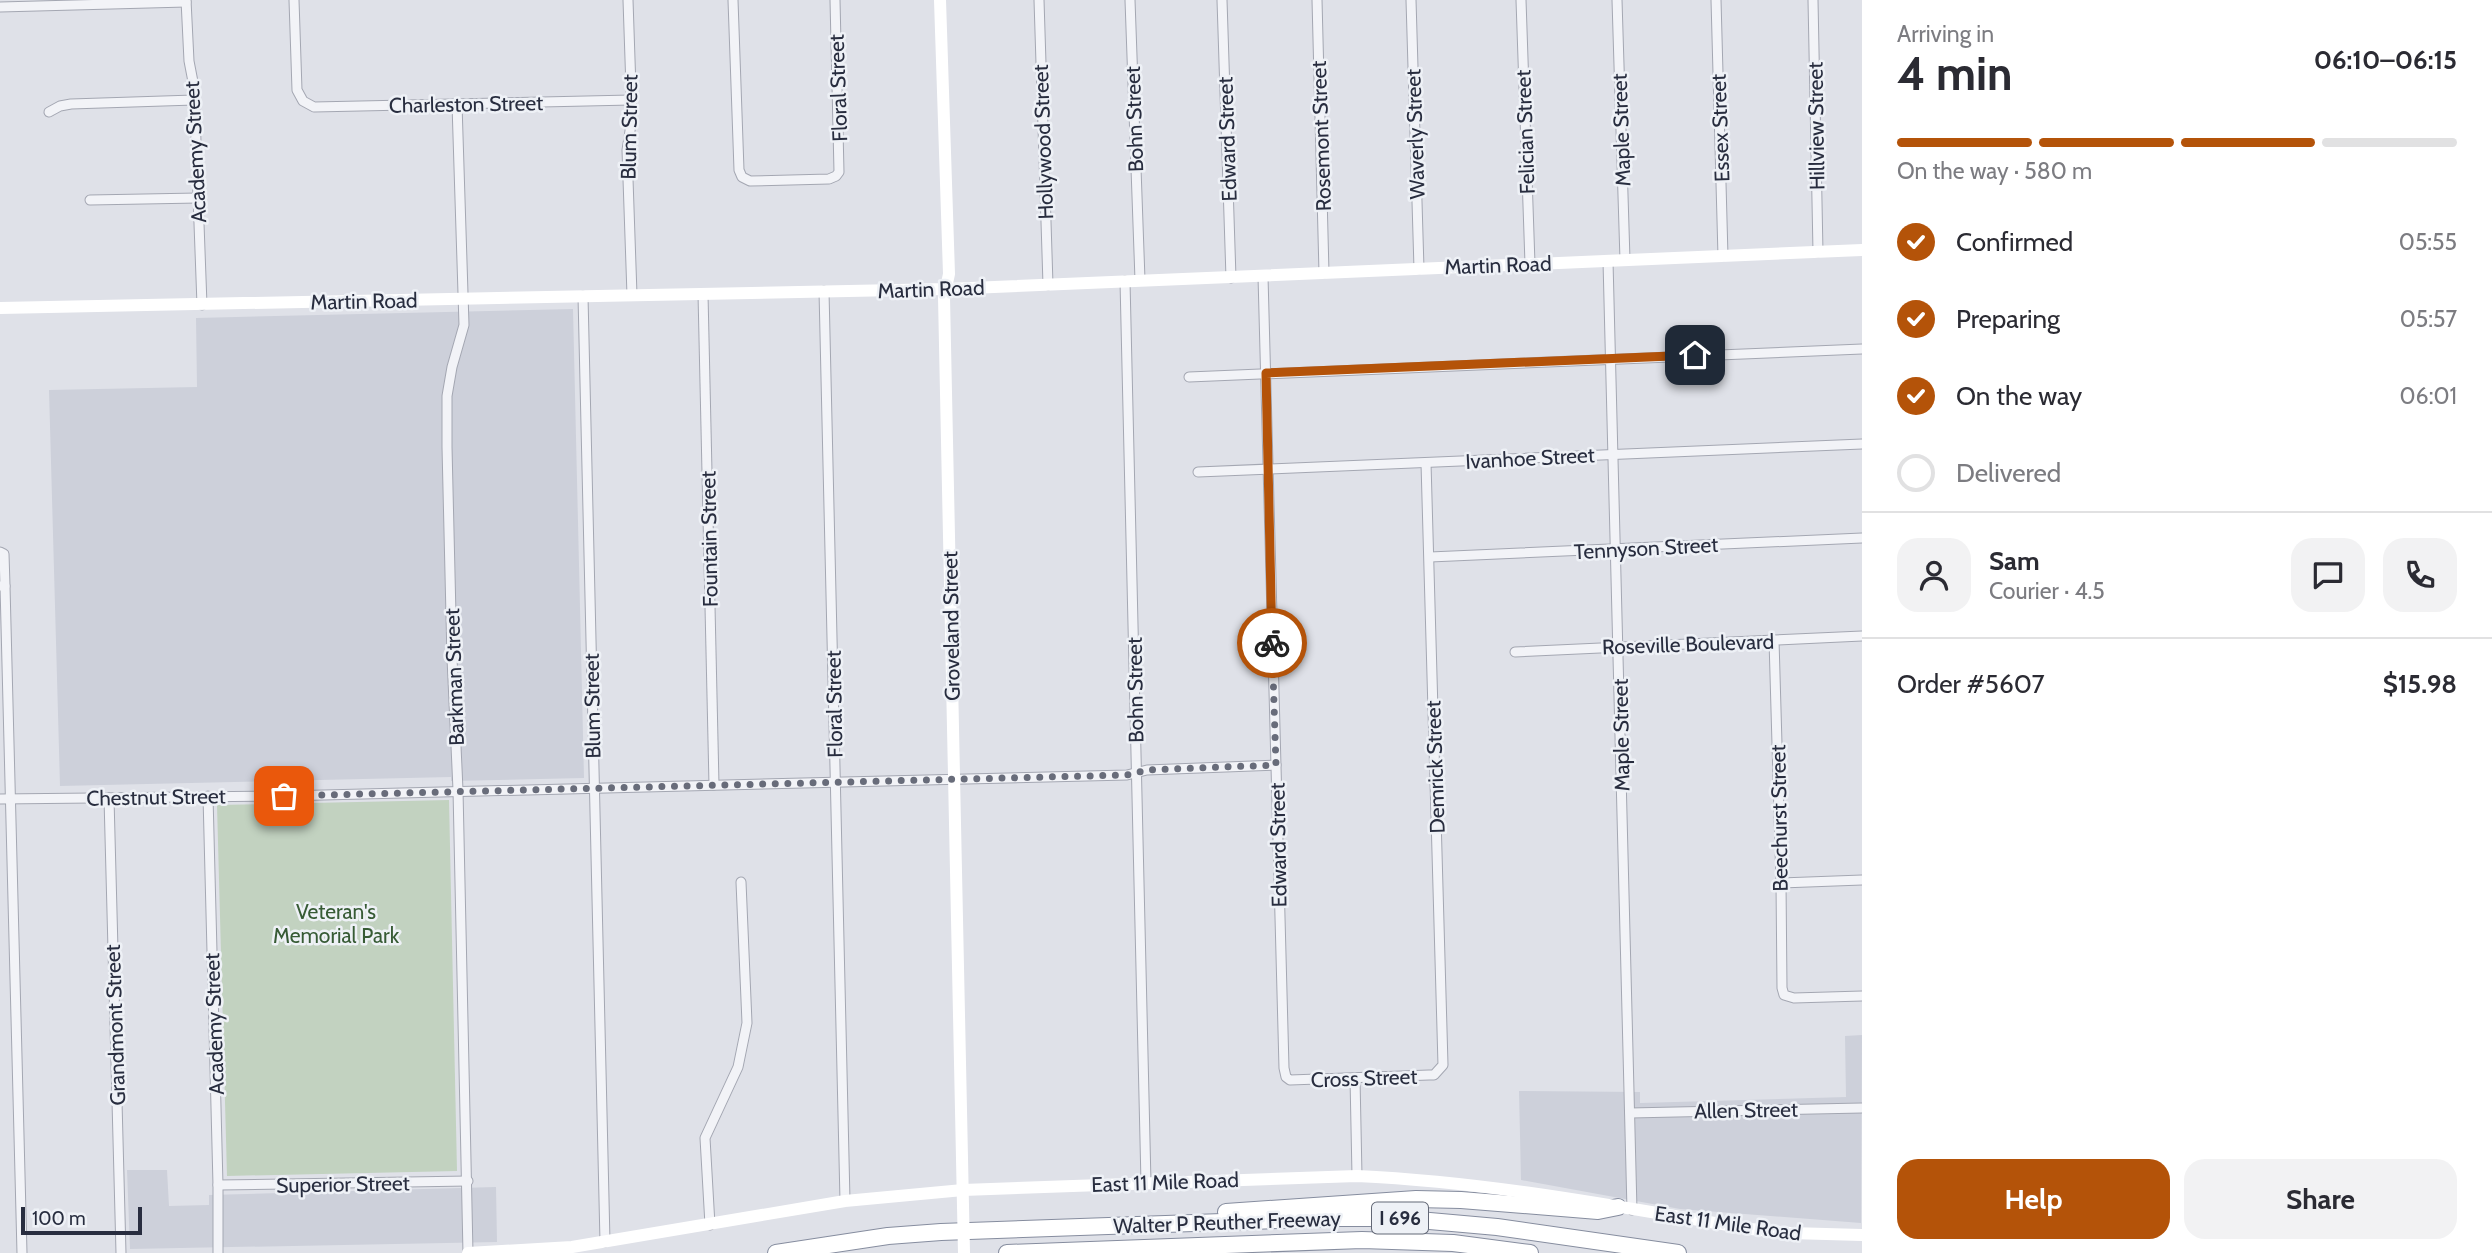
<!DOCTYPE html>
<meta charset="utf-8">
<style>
:root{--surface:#fff;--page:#f2f2f3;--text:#2b2b33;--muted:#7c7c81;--line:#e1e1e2;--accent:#b45309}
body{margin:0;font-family:Cabin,sans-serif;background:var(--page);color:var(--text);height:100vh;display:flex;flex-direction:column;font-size:26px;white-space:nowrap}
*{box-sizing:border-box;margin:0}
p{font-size:23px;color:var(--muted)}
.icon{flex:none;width:38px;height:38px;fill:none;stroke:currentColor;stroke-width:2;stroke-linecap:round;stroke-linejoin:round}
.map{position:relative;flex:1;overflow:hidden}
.sheet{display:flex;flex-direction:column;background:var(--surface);width:630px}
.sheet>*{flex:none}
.scale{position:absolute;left:21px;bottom:18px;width:121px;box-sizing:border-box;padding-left:7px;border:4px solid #282d3f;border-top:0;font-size:19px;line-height:24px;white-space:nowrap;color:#282d3f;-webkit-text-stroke:5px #eef1f6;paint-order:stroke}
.pin{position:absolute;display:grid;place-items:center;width:60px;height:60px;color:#fff;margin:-30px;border-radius:14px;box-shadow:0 4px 10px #0006}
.courier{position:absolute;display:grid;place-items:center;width:70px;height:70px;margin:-35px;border:5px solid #b45309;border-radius:50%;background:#fff;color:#222;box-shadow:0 2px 9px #0007}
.headline em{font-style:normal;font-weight:800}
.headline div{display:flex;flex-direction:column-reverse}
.headline{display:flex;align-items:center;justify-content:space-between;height:119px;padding:0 35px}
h1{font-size:46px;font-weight:800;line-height:52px}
.bar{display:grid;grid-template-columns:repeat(4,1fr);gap:10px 7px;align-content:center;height:84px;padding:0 35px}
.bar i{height:9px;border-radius:5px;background:var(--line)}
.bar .on{background:var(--accent)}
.bar p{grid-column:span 4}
.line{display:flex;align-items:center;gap:18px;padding:0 35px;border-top:2px solid var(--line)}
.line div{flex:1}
.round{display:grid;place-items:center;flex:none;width:74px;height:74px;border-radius:21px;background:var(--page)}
ol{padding:0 35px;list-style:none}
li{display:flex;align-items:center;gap:21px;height:77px}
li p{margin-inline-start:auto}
li .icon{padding:7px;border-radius:50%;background:var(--accent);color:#fff;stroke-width:4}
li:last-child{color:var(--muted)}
li i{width:38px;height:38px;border:4px solid var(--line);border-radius:50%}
.cta{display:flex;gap:14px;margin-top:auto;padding:14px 35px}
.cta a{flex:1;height:80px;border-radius:21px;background:var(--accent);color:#fff;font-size:28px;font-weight:800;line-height:80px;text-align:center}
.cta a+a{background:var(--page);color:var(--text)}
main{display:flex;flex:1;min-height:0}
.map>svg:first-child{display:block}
.built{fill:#cdd0da}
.green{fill:#c2d2c0}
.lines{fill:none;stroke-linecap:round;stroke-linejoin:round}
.street-casing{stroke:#a4a7b2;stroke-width:11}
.highway-casing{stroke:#868d9f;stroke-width:18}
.street{stroke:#f2f3f7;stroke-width:9}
.secondary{stroke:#fff;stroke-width:12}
.highway{stroke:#fff;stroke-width:16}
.secondary-bridge{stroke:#fff;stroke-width:12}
.done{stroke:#686c7a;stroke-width:7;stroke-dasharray:0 12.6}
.route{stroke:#b45309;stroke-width:9}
.labels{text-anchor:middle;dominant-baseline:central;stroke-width:5;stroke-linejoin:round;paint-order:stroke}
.shield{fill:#eef1f6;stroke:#636876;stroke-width:2}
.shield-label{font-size:19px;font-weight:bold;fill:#282d3f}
.street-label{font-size:21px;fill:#282d3f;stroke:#eef1f6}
.park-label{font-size:21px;fill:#375b35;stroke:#eef1f6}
</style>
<main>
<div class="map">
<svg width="1862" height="1253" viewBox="0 0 1862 1253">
<rect width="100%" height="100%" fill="#dfe1e8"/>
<!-- built -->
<g class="built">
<path d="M573,309L584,778L451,781V777L60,786L49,390L197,387L196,318Z"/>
<path d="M1862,1035L1861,1223L1680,1209L1521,1180L1519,1091L1640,1092V1103L1846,1097L1845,1036Z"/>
<path d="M127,1170H167L169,1206L209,1205V1195L496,1187L497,1242L130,1249Z"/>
</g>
<!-- green -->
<path class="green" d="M449,800L457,1171L227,1176L217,805Z"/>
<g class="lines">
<!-- street casing -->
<g class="street-casing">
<g id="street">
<path d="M186,0L189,61L194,87L202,305"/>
<path d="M294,0L297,90L303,101L314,107L631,100"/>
<path d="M628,0L632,118L627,150L632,295"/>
<path d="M733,0L739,170L742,177L750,181L829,179L836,176L839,172L835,0"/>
<path d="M1039,0L1048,285"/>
<path d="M1130,0L1140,280"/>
<path d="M1222,0L1231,278"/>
<path d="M1317,0L1324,273"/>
<path d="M1411,0L1419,269"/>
<path d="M1521,0L1530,264"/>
<path d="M1617,0L1625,260"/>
<path d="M1716,0L1723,256"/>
<path d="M1813,0L1818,252"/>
<path d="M0,7L186,2"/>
<path d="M457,104L464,325L452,367L447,396V447L452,658L458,790L468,1253"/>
<path d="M49,112L60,106L71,104L194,100"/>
<path d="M90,200L198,198"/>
<path d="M1608,261L1632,1210"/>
<path d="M1263,276L1284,1068L1286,1077L1290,1080L1429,1075H1434L1443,1065L1426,463"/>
<path d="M1125,281L1146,1183"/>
<path d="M824,291L845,1201"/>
<path d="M703,294L714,785"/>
<path d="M583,296L605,1242"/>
<path d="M1189,377L1862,349"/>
<path d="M1198,472L1862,444"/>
<path d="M0,552L4,554L5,586"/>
<path d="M1430,557L1862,538"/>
<path d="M0,586H5L22,1253"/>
<path d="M1774,640L1781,883L1782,988L1784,995L1794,998L1862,996"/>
<path d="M1515,652L1862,636"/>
<path d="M208,796L218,1185V1253"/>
<path d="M109,798L121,1253"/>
<path d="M0,799L284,796L1127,775L1147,770L1276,765"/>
<path d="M1781,883L1862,880"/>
<path d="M1355,1078L1357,1176"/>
<path d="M1630,1113L1862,1108"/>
<path d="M218,1185L468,1181"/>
<path d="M710,1225L705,1138L738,1067L747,1023L741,882"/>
</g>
</g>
<!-- highway casing -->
<g class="highway-casing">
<g id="highway">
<path d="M1226,1212L1416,1199L1461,1200L1598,1211L1618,1207"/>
<path d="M776,1253L888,1236L941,1232L1337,1218H1396L1497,1227L1678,1253"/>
<path d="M1007,1253L1362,1240L1453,1243L1530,1253"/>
</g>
</g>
<!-- street -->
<use href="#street" class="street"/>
<!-- secondary -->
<g class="secondary">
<path d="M940,0L949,274L944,297L963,1206"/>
<path d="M0,308L947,289L1862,250"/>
<path d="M468,1253L572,1247L845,1201L963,1190L1357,1176C1490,1182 1620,1207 1751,1229L1790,1233L1862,1235"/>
</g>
<!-- highway -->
<use href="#highway" class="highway"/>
<!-- secondary-bridge -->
<path class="secondary-bridge" d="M963,1206L964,1253"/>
</g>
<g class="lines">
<!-- done -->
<path class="done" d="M284,796L1127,775L1147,770L1276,765L1272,643"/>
<!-- route -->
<path class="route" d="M1272,643L1266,373L1695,355"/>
</g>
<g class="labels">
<!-- shield labels -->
<rect class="shield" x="1372" y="1202.5" width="56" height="31" rx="5"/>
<g class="shield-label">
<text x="1400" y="1218">I 696</text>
</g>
<!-- street labels -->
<g class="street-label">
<text transform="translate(838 88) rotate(-92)">Floral Street</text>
<text transform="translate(466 104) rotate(-1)">Charleston Street</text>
<text transform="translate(1134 119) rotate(-92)">Bohn Street</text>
<text transform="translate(1816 126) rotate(-91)">Hillview Street</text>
<text transform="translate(629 127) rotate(-89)">Blum Street</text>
<text transform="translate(1720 128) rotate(-92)">Essex Street</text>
<text transform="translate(1621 130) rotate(-92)">Maple Street</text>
<text transform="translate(1525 132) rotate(-92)">Felician Street</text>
<text transform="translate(1415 134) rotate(-92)">Waverly Street</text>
<text transform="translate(1321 136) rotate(-92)">Rosemont Street</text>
<text transform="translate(1227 139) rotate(-92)">Edward Street</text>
<text transform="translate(1043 142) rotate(-92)">Hollywood Street</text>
<text transform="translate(195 152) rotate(-93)">Academy Street</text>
<text transform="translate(1498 265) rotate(-2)">Martin Road</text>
<text transform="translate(931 289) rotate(-2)">Martin Road</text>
<text transform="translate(364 301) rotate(-1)">Martin Road</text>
<text transform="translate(1530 458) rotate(-3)">Ivanhoe Street</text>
<text transform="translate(709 539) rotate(-91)">Fountain Street</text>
<text transform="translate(1646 548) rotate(-3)">Tennyson Street</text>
<text transform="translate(951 626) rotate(-91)">Groveland Street</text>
<text transform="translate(1688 644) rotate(-2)">Roseville Boulevard</text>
<text transform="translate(454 677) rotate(-92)">Barkman Street</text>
<text transform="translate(1135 690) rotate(-91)">Bohn Street</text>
<text transform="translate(834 704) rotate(-91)">Floral Street</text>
<text transform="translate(592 706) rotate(-91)">Blum Street</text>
<text transform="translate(1621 735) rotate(-91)">Maple Street</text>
<text transform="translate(1435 767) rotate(-92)">Demrick Street</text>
<text transform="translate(156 797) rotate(-1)">Chestnut Street</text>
<text transform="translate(1779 818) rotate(-91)">Beechurst Street</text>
<text transform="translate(1278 845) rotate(-91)">Edward Street</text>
<text transform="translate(214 1024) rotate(-92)">Academy Street</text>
<text transform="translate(115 1025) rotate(-92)">Grandmont Street</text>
<text transform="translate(1364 1078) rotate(-2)">Cross Street</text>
<text transform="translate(1746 1110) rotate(-1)">Allen Street</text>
<text transform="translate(1165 1182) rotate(-2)">East 11 Mile Road</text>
<text transform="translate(343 1184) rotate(-1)">Superior Street</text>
<text transform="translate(1227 1222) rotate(-2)">Walter P Reuther Freeway</text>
<text transform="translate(1728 1223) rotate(8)">East 11 Mile Road</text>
</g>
<!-- park labels -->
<g class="park-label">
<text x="336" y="911">Veteran's<tspan x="336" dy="24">Memorial Park</tspan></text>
</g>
</g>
</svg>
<div class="scale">100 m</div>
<div class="pin" style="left:284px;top:796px;background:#ea580c"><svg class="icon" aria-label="bag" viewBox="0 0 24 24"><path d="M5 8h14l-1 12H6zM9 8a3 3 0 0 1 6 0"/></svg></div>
<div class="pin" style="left:1695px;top:355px;background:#1f2937"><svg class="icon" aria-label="home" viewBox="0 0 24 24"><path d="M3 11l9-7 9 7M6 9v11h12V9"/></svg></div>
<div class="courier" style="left:1272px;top:643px"><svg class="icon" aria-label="bike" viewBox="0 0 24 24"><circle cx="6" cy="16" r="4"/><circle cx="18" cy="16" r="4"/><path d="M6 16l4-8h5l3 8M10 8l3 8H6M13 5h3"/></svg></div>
</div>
<section class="sheet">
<div class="headline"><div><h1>4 min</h1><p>Arriving in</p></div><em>06:10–06:15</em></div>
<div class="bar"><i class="on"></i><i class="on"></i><i class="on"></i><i></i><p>On the way · 580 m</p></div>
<ol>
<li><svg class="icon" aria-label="check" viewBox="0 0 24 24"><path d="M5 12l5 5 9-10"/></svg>Confirmed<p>05:55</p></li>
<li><svg class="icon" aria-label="check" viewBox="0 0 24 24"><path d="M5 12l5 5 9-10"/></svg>Preparing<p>05:57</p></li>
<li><svg class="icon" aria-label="check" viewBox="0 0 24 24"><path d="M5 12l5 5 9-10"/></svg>On the way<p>06:01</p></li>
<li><i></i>Delivered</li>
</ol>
<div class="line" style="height:126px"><a class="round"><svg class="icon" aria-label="person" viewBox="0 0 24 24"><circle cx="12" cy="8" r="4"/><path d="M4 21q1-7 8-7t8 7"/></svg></a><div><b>Sam</b><p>Courier · 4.5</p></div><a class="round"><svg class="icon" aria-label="chat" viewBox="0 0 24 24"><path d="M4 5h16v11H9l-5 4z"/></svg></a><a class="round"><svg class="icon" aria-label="phone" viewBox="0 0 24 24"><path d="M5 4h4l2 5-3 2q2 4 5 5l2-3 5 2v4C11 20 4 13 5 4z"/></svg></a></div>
<div class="line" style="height:91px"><div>Order #5607</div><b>$15.98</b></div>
<div class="cta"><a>Help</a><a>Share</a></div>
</section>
</main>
